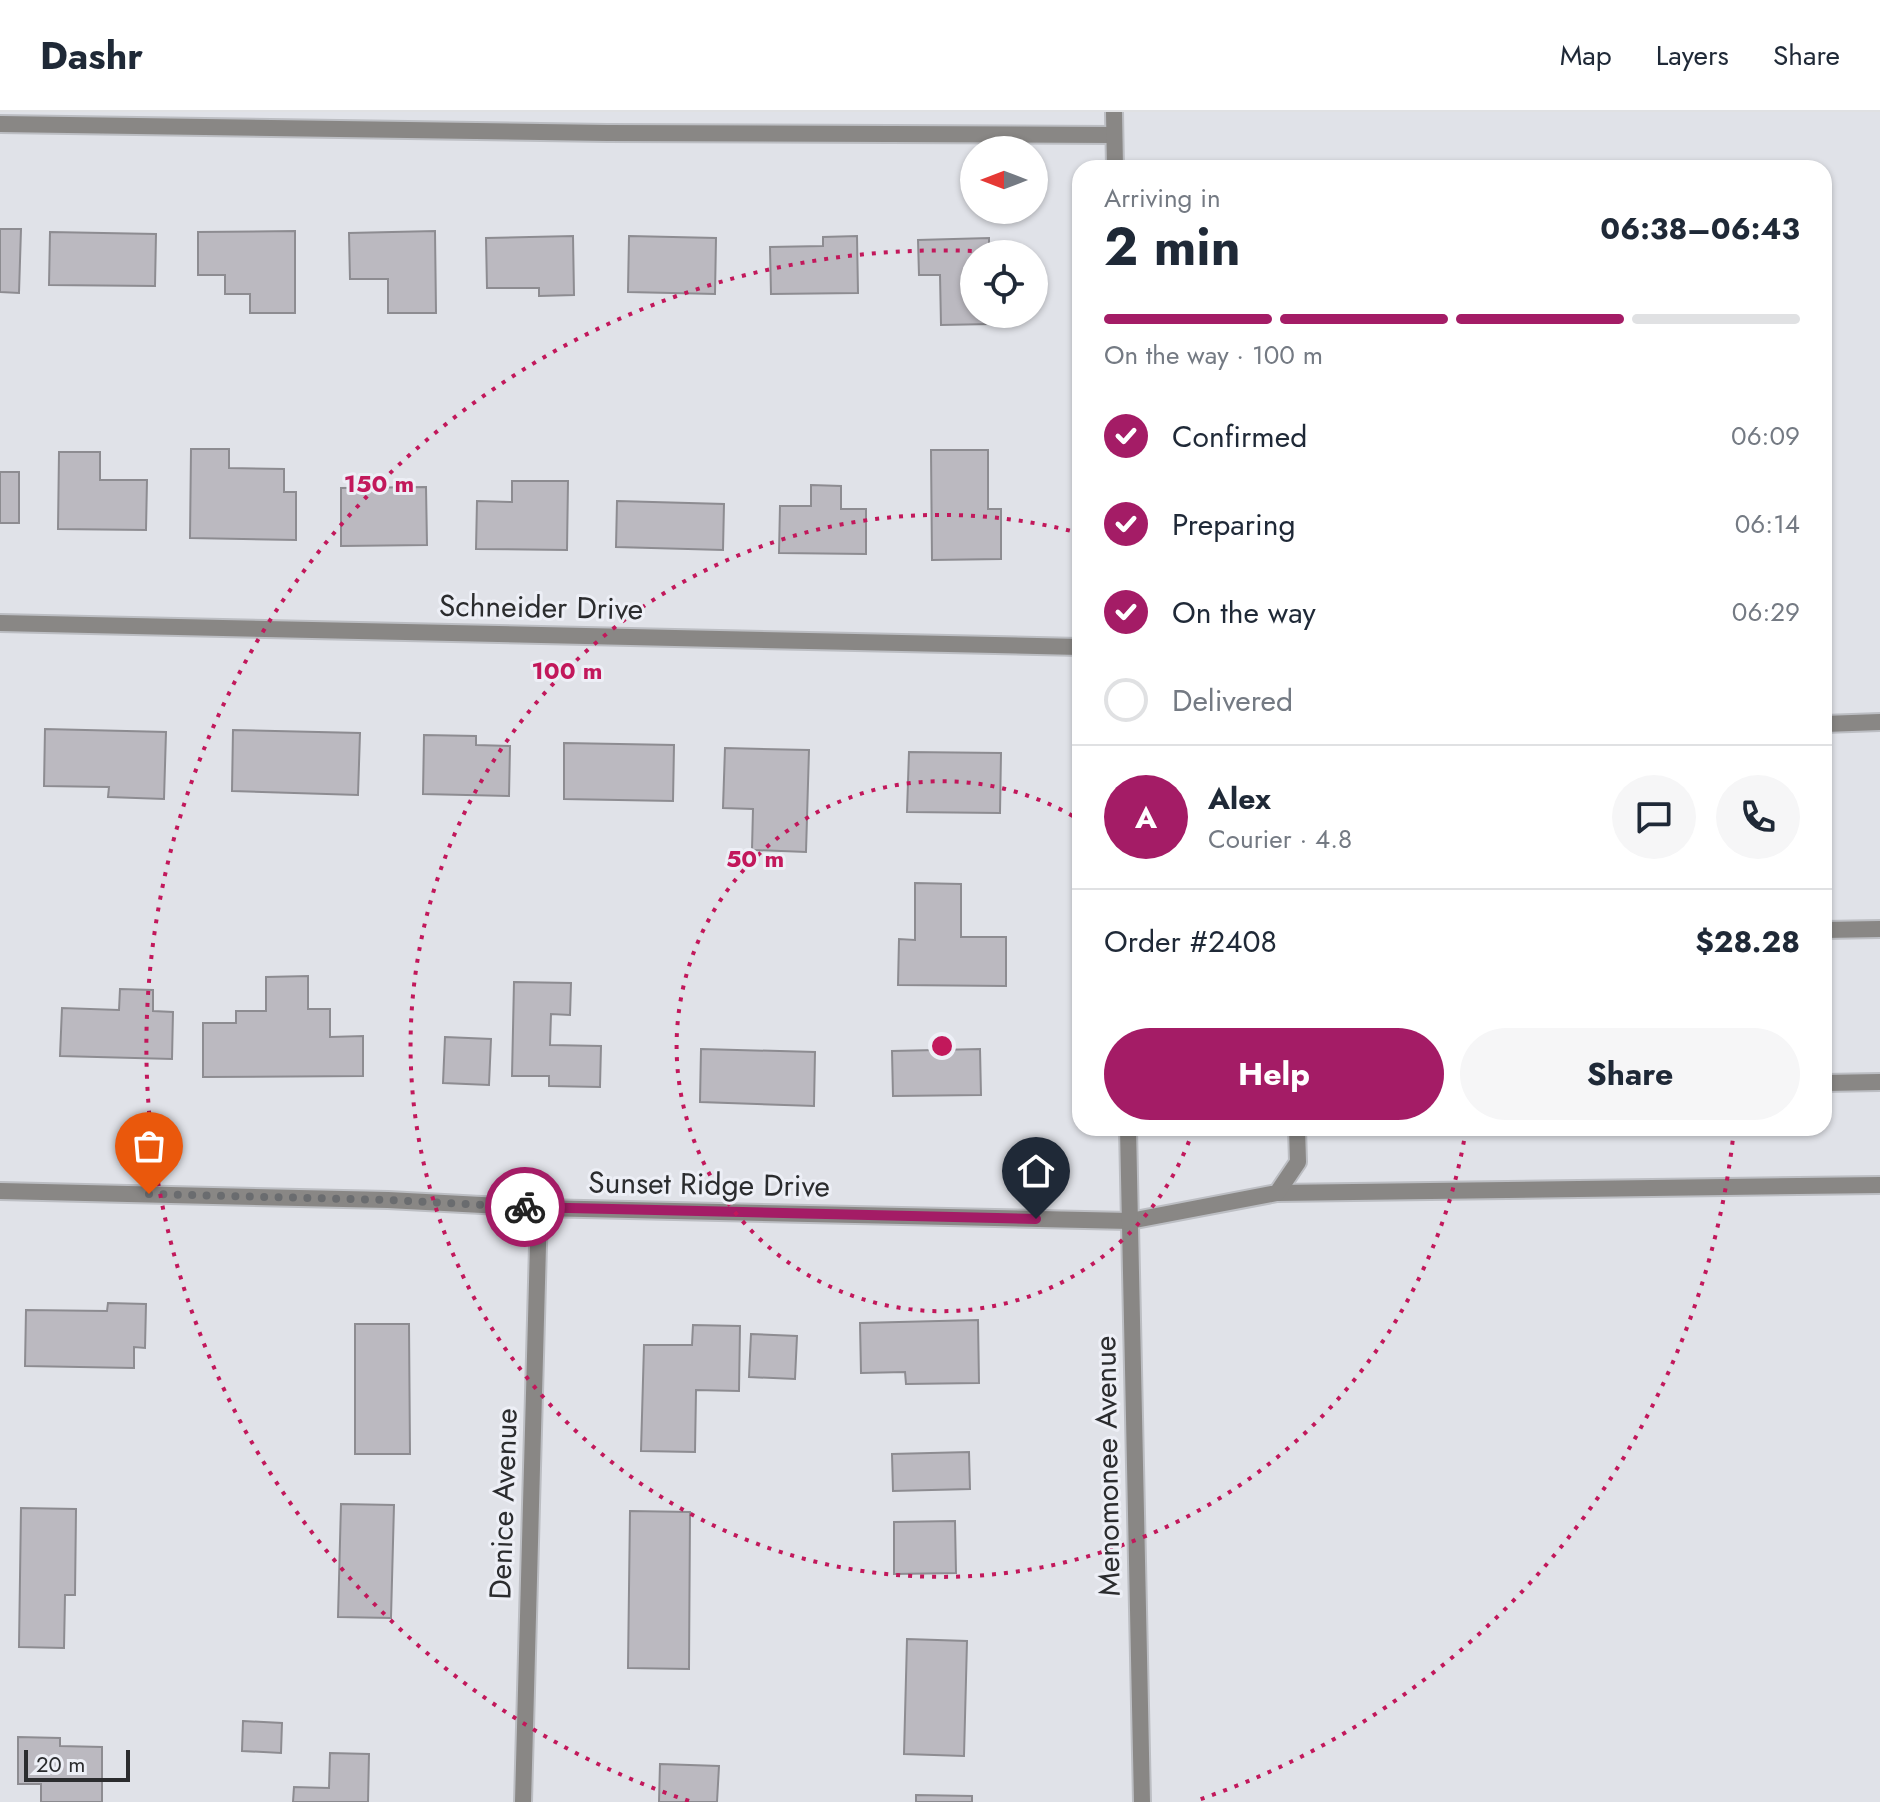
<!DOCTYPE html>
<meta charset="utf-8">
<style>
:root{--surface:#fff;--page:#f6f6f7;--text:#1f2937;--muted:#747a83;--line:#e0e1e3;--accent:#a41c66}
body{margin:0;font-family:Jost,sans-serif;background:var(--page);color:var(--text);height:100vh;display:flex;flex-direction:column;font-size:30px;white-space:nowrap}
*{box-sizing:border-box;margin:0}
p{font-size:26px;color:var(--muted)}
.icon{flex:none;width:44px;height:44px;fill:none;stroke:currentColor;stroke-width:2;stroke-linecap:round;stroke-linejoin:round}
.map{position:relative;flex:1;overflow:hidden}
.panel{position:absolute;left:1072px;top:48px;width:760px;height:976px;display:flex;flex-direction:column;background:var(--surface);border-radius:24px;box-shadow:0 2px 6px #0004}
.panel>*{flex:none}
.needle{width:52px;rotate:270deg}
.tools{position:absolute;left:960px;top:24px;display:grid;gap:16px}
.tools a{display:grid;place-items:center;width:88px;height:88px;border-radius:50%;background:var(--surface);box-shadow:0 2px 6px #0004;font-size:40px}
.scale{position:absolute;left:24px;bottom:20px;width:106px;box-sizing:border-box;padding-left:8px;border:4px solid #2b2c2e;border-top:0;font-size:22px;line-height:28px;white-space:nowrap;color:#2b2c2e;-webkit-text-stroke:6px #edeff6;paint-order:stroke}
.pin{position:absolute;display:grid;place-items:center;width:68px;height:68px;color:#fff;margin:-82px -34px;border-radius:50% 50% 50% 0;rotate:-45deg;box-shadow:0 0 8px #0007}
.pin .icon{rotate:45deg}
.courier{position:absolute;display:grid;place-items:center;width:80px;height:80px;margin:-40px;border:6px solid #a41c66;border-radius:50%;background:#fff;color:#222;box-shadow:0 2px 10px #0007}
.head em{font-style:normal;font-weight:700}
.head div{display:flex;flex-direction:column-reverse}
.head{display:flex;align-items:center;justify-content:space-between;height:136px;padding:0 32px}
h1{font-size:52px;font-weight:700;line-height:60px}
.bar{display:grid;grid-template-columns:repeat(4,1fr);gap:12px 8px;align-content:center;height:96px;padding:0 32px}
.bar i{height:10px;border-radius:6px;background:var(--line)}
.bar .selected{background:var(--accent)}
.bar p{grid-column:span 4}
.line{display:flex;align-items:center;gap:20px;padding:0 32px;border-top:2px solid var(--line)}
.line div{flex:1}
.round{display:grid;place-items:center;flex:none;width:84px;height:84px;border-radius:42px;background:var(--page)}
ol{padding:0 32px;list-style:none}
li{display:flex;align-items:center;gap:24px;height:88px}
li p{margin-inline-start:auto}
li .icon{padding:8px;border-radius:50%;background:var(--accent);color:#fff;stroke-width:4}
li:last-child{color:var(--muted)}
li i{width:44px;height:44px;border:4px solid var(--line);border-radius:50%}
.cta{display:flex;gap:16px;margin-top:auto;padding:16px 32px}
.cta a{flex:1;height:92px;border-radius:48px;background:var(--accent);color:#fff;font-size:32px;font-weight:700;line-height:92px;text-align:center}
.cta a+a{background:var(--page);color:var(--text)}
header{display:flex;align-items:center;gap:48px;box-sizing:border-box;height:112px;padding:0 40px;background:var(--surface);border-bottom:2px solid var(--line)}
header strong{font-size:38px}
nav{display:flex;gap:44px;margin-inline-start:auto;font-size:28px}
.map>svg:first-child{display:block}
.building{fill:#bbb9c0;stroke:#8d8c91;stroke-width:2}
.lines{fill:none;stroke-linecap:round;stroke-linejoin:round}
.service-casing{stroke:#bcbec3;stroke-width:20}
.minor-casing{stroke:#bcbec3;stroke-width:20}
.tertiary-casing{stroke:#bcbec3;stroke-width:20}
.service{stroke:#898785;stroke-width:16}
.minor{stroke:#898785;stroke-width:16}
.tertiary{stroke:#898785;stroke-width:16}
.done{stroke:#6a6c6f;stroke-width:8;stroke-dasharray:0 14.4}
.route{stroke:#a41c66;stroke-width:10}
.ring{fill:none;stroke:#c2185b;stroke-width:4;stroke-dasharray:4 8}
.labels{text-anchor:middle;dominant-baseline:central;stroke-width:6;stroke-linejoin:round;paint-order:stroke}
.street-label{font-size:30px;fill:#2b2c2e;stroke:#edeff6}
.centre{fill:#c2185b;stroke:#edeff6;stroke-width:4}
.ring-label{font-size:24px;text-anchor:middle;font-weight:bold;fill:#c2185b;stroke:#edeff6;stroke-width:6;stroke-linejoin:round;paint-order:stroke}
</style>
<header>
<strong>Dashr</strong>
<nav><a>Map</a><a>Layers</a><a>Share</a></nav>
</header>
<div class="map">
<svg width="1880" height="1690" viewBox="0 0 1880 1690">
<rect width="100%" height="100%" fill="#e0e2e8"/>
<!-- building -->
<g class="building">
<path d="M0,117H21L19,181L0,180Z"/>
<path d="M295,119V201H250V182H225V163H198V120Z"/>
<path d="M435,119L436,201H388V167H350L349,121Z"/>
<path d="M50,120L156,122L155,174L49,173Z"/>
<path d="M573,124L574,183L539,184V176H487L486,126Z"/>
<path d="M629,124L716,126L715,182L628,180Z"/>
<path d="M857,124L858,181L771,182L770,135L823,134V125Z"/>
<path d="M989,126V142H974V202H990L991,212L941,213L940,163H919L918,128Z"/>
<path d="M191,337H229V356L284,357V380H296V428L190,426Z"/>
<path d="M931,338H988V397H1001V447L932,448Z"/>
<path d="M59,340H100V368H147L146,418L58,417Z"/>
<rect x="0" y="360" width="19" height="51"/>
<path d="M512,369H568L567,438L476,437L477,389L512,390Z"/>
<path d="M811,373L841,374V397H866V442L779,441L780,394H811Z"/>
<path d="M426,375L427,433L341,434V376Z"/>
<path d="M617,389L724,392L723,438L616,435Z"/>
<path d="M45,617L166,620L164,687L108,685L109,675L44,674Z"/>
<path d="M233,618L360,621L358,683L232,679Z"/>
<path d="M424,623L476,624V633L510,634L509,684L423,682Z"/>
<path d="M564,631L674,633L673,689L564,687Z"/>
<path d="M725,636L809,638L806,740L752,738L753,697L723,696Z"/>
<path d="M909,640L1001,641L1000,701L907,700Z"/>
<path d="M915,771L961,772V825H1006V874L898,873L899,827L915,828Z"/>
<path d="M308,864V897H330V925L363,924V964L203,965V911H236V899H266V865Z"/>
<path d="M514,870L571,871L570,903L551,902L550,933L601,934L600,975L549,974V964H512Z"/>
<path d="M120,877L153,878V899L173,900L172,947L60,944L62,896L119,898Z"/>
<path d="M445,925L491,927L489,973L443,971Z"/>
<path d="M701,937L815,940L814,994L700,990Z"/>
<path d="M980,937L981,983L893,984L892,939Z"/>
<path d="M108,1191L146,1192L145,1236L134,1235V1256L25,1254L26,1198L107,1199Z"/>
<path d="M978,1208L979,1271L906,1272L905,1260L861,1261L860,1211Z"/>
<path d="M355,1212H409L410,1342H355Z"/>
<path d="M693,1213L740,1214L739,1279L696,1278L695,1340L641,1339L644,1233H692Z"/>
<path d="M751,1222L797,1224L795,1267L749,1265Z"/>
<path d="M969,1340L970,1377L893,1379L892,1342Z"/>
<path d="M341,1392L394,1393L391,1506L338,1505Z"/>
<path d="M21,1396L76,1397L75,1483H65L64,1536L19,1535Z"/>
<path d="M630,1399L690,1400L689,1557L628,1556Z"/>
<path d="M955,1409L956,1461L894,1462V1410Z"/>
<path d="M907,1527L967,1529L964,1644L904,1642Z"/>
<path d="M243,1609L282,1611L281,1641L242,1639Z"/>
<path d="M18,1625L60,1626V1634L102,1635V1690H41V1672H18Z"/>
<path d="M330,1641L369,1642L368,1690H293L294,1675L329,1676Z"/>
<path d="M660,1652L719,1654L717,1690H659Z"/>
<path d="M916,1683L972,1684V1690H916Z"/>
</g>
<g class="lines">
<!-- service casing -->
<g class="service-casing">
<g id="service">
<path d="M1824,612L1880,610"/>
<path d="M1824,818L1880,817"/>
<path d="M1824,971L1880,970"/>
<path d="M1277,1081L1880,1073"/>
<path d="M1130,1109L1277,1081L1298,1050L1297,1016"/>
</g>
</g>
<!-- minor casing -->
<g class="minor-casing">
<g id="minor">
<path d="M0,12L607,21L1114,23"/>
<path d="M0,511L1080,535"/>
<path d="M0,1079L388,1088L539,1096L1130,1109"/>
<path d="M523,1690L539,1096"/>
</g>
</g>
<!-- tertiary casing -->
<g class="tertiary-casing">
<g id="tertiary">
<path d="M1114,0L1115,56"/>
<path d="M1128,1016L1142,1690"/>
</g>
</g>
<!-- service -->
<use href="#service" class="service"/>
<!-- minor -->
<use href="#minor" class="minor"/>
<!-- tertiary -->
<use href="#tertiary" class="tertiary"/>
</g>
<g class="lines">
<!-- done -->
<path class="done" d="M149,1082L388,1088L525,1095"/>
<!-- route -->
<path class="route" d="M525,1095L1036,1107"/>
</g>
<!-- distance rings -->
<g class="ring">
<path d="M1193 1018A265 265 0 1 1 1078 707"/>
<path d="M1466 1017A531 531 0 1 1 1079 421"/>
<path d="M1734 1017A796 796 0 0 1 1195 1689M689 1689A796 796 0 0 1 1018 142"/>
</g>
<g class="labels">
<!-- street labels -->
<g class="street-label">
<text transform="translate(541 495) rotate(1)">Schneider Drive</text>
<text transform="translate(709 1072) rotate(1)">Sunset Ridge Drive</text>
<text transform="translate(1107 1354) rotate(-91)">Menomonee Avenue</text>
<text transform="translate(503 1392) rotate(-88)">Denice Avenue</text>
</g>
</g>
<circle cx="942" cy="934" r="12" class="centre"/>
<g class="ring-label">
<text x="379" y="380">150 m</text>
<text x="567" y="567">100 m</text>
<text x="755" y="755">50 m</text>
</g>
</svg>
<div class="tools">
<a><svg class="needle" viewBox="-14 -14 28 28"><path d="M0-13l5 13h-10z" fill="#e53935"/><path d="M0 13l5-13h-10z" fill="#747a83"/></svg></a>
<a><svg class="icon" aria-label="locate" viewBox="0 0 24 24"><circle cx="12" cy="12" r="6"/><path d="M12 2v4M12 18v4M2 12h4M18 12h4"/></svg></a>
</div>
<div class="scale">20 m</div>
<div class="pin" style="left:149px;top:1082px;background:#ea580c"><svg class="icon" aria-label="bag" viewBox="0 0 24 24"><path d="M5 8h14l-1 12H6zM9 8a3 3 0 0 1 6 0"/></svg></div>
<div class="pin" style="left:1036px;top:1107px;background:#1f2937"><svg class="icon" aria-label="home" viewBox="0 0 24 24"><path d="M3 11l9-7 9 7M6 9v11h12V9"/></svg></div>
<div class="courier" style="left:525px;top:1095px"><svg class="icon" aria-label="bike" viewBox="0 0 24 24"><circle cx="6" cy="16" r="4"/><circle cx="18" cy="16" r="4"/><path d="M6 16l4-8h5l3 8M10 8l3 8H6M13 5h3"/></svg></div>
<section class="panel">
<div class="head"><div><h1>2 min</h1><p>Arriving in</p></div><em>06:38–06:43</em></div>
<div class="bar"><i class="selected"></i><i class="selected"></i><i class="selected"></i><i></i><p>On the way · 100 m</p></div>
<ol>
<li><svg class="icon" aria-label="check" viewBox="0 0 24 24"><path d="M5 12l5 5 9-10"/></svg>Confirmed<p>06:09</p></li>
<li><svg class="icon" aria-label="check" viewBox="0 0 24 24"><path d="M5 12l5 5 9-10"/></svg>Preparing<p>06:14</p></li>
<li><svg class="icon" aria-label="check" viewBox="0 0 24 24"><path d="M5 12l5 5 9-10"/></svg>On the way<p>06:29</p></li>
<li><i></i>Delivered</li>
</ol>
<div class="line" style="height:144px"><b class="round" style="background:var(--accent);color:#fff">A</b><div><b>Alex</b><p>Courier · 4.8</p></div><a class="round"><svg class="icon" aria-label="chat" viewBox="0 0 24 24"><path d="M4 5h16v11H9l-5 4z"/></svg></a><a class="round"><svg class="icon" aria-label="phone" viewBox="0 0 24 24"><path d="M5 4h4l2 5-3 2q2 4 5 5l2-3 5 2v4C11 20 4 13 5 4z"/></svg></a></div>
<div class="line" style="height:104px"><div>Order #2408</div><b>$28.28</b></div>
<div class="cta"><a>Help</a><a>Share</a></div>
</section>
</div>
